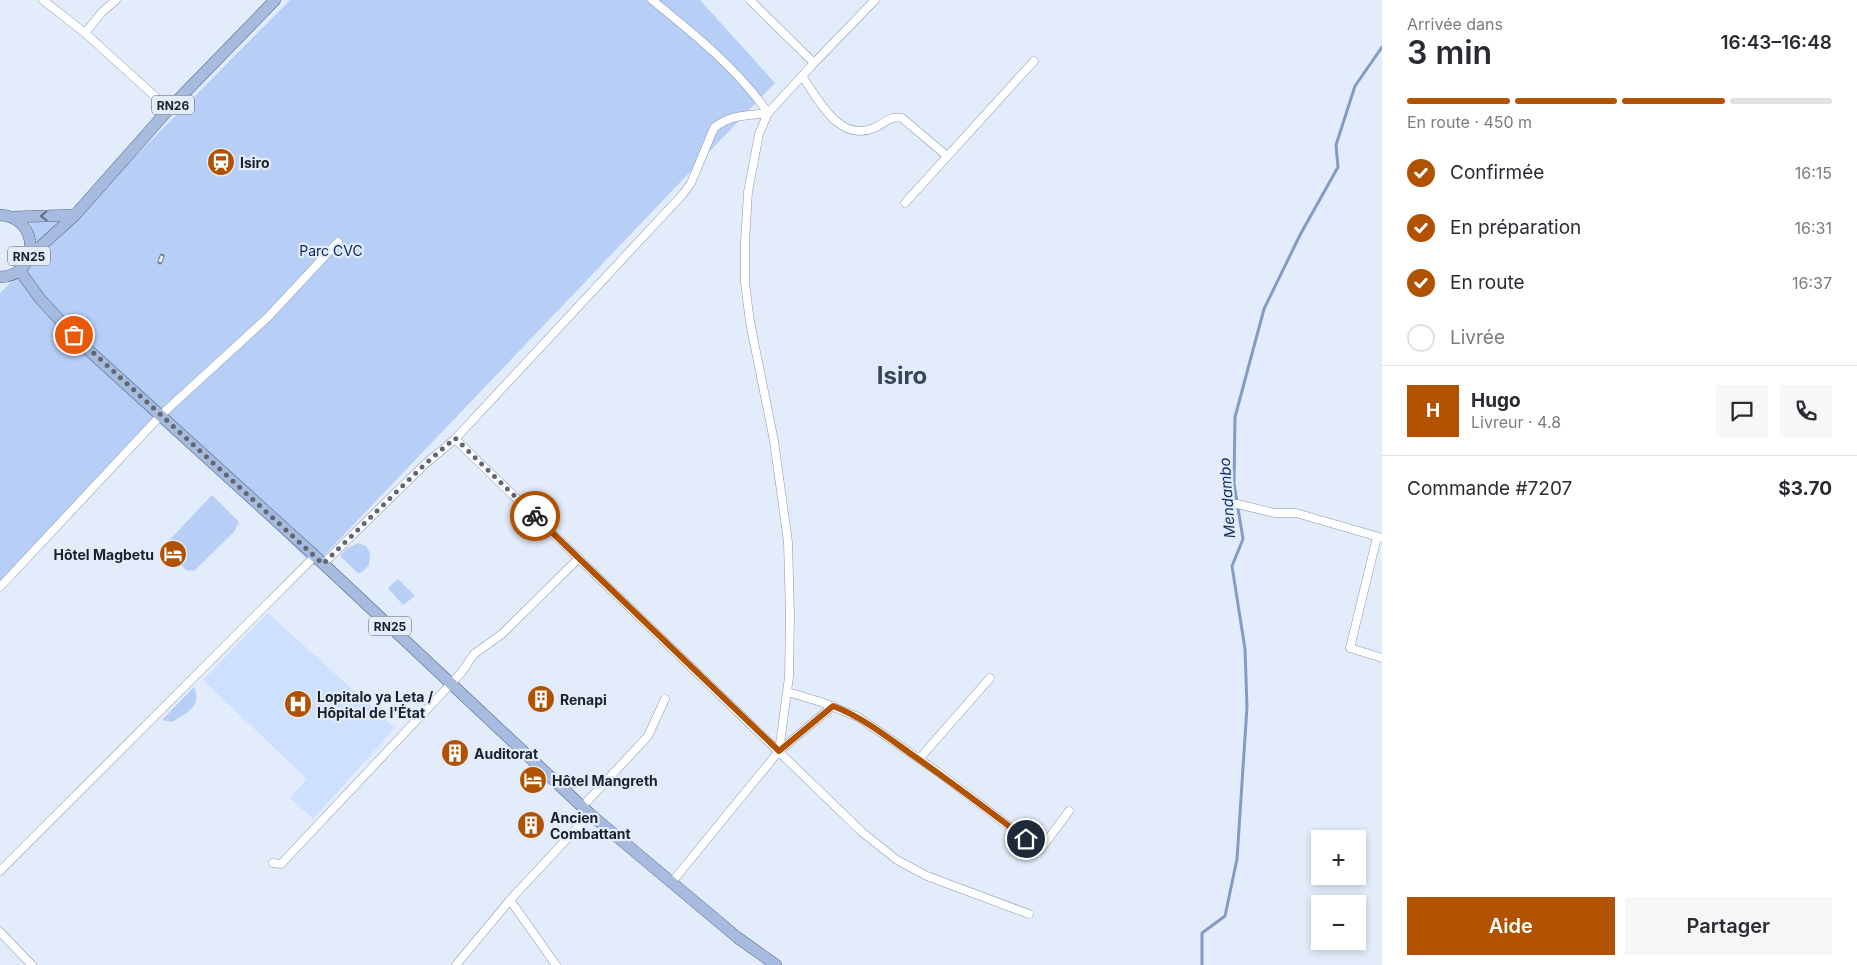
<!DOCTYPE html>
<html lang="fr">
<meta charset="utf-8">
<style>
:root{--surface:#fff;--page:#f7f7f7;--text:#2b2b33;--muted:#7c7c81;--line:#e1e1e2;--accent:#b05200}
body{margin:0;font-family:Inter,sans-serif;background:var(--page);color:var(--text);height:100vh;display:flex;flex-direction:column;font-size:19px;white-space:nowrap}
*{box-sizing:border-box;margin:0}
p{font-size:16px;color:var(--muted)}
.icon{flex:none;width:28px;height:28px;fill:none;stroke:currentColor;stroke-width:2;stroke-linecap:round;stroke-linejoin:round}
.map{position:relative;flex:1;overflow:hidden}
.drawer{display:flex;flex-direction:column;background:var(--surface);width:475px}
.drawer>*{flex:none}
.fabs{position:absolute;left:1311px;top:830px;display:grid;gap:10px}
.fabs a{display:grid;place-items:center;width:55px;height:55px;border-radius:0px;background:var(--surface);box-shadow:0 2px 8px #0003;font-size:25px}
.pin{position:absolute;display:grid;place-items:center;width:42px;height:42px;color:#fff;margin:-21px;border:2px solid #fff;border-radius:50%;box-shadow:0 1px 5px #0007}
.courier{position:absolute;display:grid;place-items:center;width:50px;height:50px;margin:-25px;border:4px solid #b05200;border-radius:50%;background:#fff;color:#222;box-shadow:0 1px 6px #0007}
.overview em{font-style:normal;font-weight:600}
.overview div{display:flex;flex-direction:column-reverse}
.overview{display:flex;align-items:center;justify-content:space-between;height:85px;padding:0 25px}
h1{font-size:32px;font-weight:600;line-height:38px}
.bar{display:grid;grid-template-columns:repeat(4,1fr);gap:8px 5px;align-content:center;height:60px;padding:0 25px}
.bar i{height:6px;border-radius:4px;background:var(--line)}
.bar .on{background:var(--accent)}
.bar p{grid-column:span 4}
.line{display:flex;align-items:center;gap:12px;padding:0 25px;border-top:1px solid var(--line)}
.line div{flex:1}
.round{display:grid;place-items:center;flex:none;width:52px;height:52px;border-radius:0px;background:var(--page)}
ol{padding:0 25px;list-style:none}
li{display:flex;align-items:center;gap:15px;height:55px}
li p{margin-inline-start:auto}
li .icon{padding:5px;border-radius:50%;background:var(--accent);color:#fff;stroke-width:4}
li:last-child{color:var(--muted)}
li i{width:28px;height:28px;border:2px solid var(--line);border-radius:50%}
.primary-button{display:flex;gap:10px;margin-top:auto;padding:10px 25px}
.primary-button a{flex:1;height:58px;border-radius:0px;background:var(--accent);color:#fff;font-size:20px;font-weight:600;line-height:58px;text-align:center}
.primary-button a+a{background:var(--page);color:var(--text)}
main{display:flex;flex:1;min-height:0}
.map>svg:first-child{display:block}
.built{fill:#cee0ff}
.green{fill:#b7cef7}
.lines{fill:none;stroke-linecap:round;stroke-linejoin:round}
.stream{stroke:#849cc5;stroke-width:3}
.minor-casing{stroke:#8b98ae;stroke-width:9}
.primary-casing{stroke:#4e6790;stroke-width:12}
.minor{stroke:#fff;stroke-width:8}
.primary{stroke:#a6bbdd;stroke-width:11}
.rail-casing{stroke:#7a818c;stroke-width:5}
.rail{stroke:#e3ecfa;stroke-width:3;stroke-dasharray:9;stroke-linecap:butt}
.oneway{stroke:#606e83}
.done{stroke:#616772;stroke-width:5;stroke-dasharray:0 9}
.route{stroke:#b05200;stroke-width:6}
.labels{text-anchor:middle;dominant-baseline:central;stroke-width:4.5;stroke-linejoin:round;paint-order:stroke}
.shield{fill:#e3ecfa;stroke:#575d68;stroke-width:1}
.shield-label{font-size:12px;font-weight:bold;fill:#1b2029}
.poi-label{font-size:14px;font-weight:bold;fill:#1b2029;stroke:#e3ecfa;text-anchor:start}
.park-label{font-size:14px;fill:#092658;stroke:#e3ecfa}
.water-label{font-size:15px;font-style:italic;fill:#102d5f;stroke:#e3ecfa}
.town-label{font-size:24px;font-weight:bold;fill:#394558;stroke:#e3ecfa}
</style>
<main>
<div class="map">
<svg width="1382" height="965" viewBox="0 0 1382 965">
<rect width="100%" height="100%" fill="#e3ecfa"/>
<!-- built -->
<path class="built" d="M268,613L395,728L313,819L290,798L307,779L203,680Z"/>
<!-- green -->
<g class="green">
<path d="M290,0H700L775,83L314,566L161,416L0,590V293Z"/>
<path d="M61,221L45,238L37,241L30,222Z"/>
<path d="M212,495L239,522L234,532L194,571L186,570L163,547Z"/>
<path d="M358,543L366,546L370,553L369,565L361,573H358L340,556L346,549Z"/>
<path d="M398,579L415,596L403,605L388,588Z"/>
<path d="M194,687C202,707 188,712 172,722L162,720Z"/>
</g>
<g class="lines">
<!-- stream -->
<path class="stream" d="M1202,965V933L1225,916L1237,859L1247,707L1245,649L1232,566L1243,539L1234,484L1235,417L1264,309L1300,235L1338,167L1336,145L1355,86L1382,47"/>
<!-- minor casing -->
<g class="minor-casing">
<g id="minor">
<path d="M43,0L85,33L169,109"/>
<path d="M85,33L103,11L116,0"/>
<path d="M814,63L875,0"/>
<path d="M802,76C818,99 839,143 874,128C883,124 892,115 902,118L947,156"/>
<path d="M905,203L1034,61"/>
<path d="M455,439L862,832L897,860L927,876L1029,914"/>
<path d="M1237,504L1275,513H1296L1382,538"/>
<path d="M1377,537L1350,648L1382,658"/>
<path d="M323,564L424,465L455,439L683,194L691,183L714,128C729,114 749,116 768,113C738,69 694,34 652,0"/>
<path d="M0,587L161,415L268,317L338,242"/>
<path d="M788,692L821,702L858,717L938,772L1040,850L1069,811"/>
<path d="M779,751L833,706"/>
<path d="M919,759L990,678"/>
<path d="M582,807L648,736L665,699"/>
<path d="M273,863L281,864L461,673L474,654L502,634L579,558"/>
<path d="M0,871L315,556"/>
<path d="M672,882L779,751L789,677L790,615L788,542L774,441L750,322L745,283V242L748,192L759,134L768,113L814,63L750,0"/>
<path d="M510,900L556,965"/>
<path d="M0,932L32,965"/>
<path d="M456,965L510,900L590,814"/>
</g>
</g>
<!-- primary casing -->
<g class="primary-casing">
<g id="primary">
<path d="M0,215C41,217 40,276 0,277"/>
<path d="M13,217L75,215"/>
<path d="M29,257L75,215L169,109L275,0"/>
<path d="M19,270L41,300L85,347L315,556L590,814L738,938L776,965"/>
</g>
</g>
<!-- minor -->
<use href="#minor" class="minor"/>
<!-- primary -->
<use href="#primary" class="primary"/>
<!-- rail casing -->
<g class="rail-casing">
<path id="rail" d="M160,262L162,256"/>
</g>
<!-- rail -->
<use href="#rail" class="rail"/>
</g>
<!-- one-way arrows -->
<defs><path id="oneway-chevron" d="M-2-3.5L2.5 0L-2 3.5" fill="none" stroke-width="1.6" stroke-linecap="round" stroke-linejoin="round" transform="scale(1.25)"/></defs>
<use class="oneway" href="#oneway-chevron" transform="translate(44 216) rotate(178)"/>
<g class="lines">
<!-- done -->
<path class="done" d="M74,335L323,564L424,465L455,438L535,516"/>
<!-- route -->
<path class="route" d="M535,516L779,751L833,706C862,717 886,736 911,754C950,781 988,810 1026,839"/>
</g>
<!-- icons -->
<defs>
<g id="station-disc" transform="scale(1.4375)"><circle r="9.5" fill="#b05200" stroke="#e3ecfa"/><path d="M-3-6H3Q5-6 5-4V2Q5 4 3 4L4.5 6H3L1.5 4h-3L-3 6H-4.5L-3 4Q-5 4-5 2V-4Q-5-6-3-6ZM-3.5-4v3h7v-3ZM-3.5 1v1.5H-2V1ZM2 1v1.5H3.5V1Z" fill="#fff"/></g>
<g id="hotel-disc" transform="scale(1.4375)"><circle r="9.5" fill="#b05200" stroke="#e3ecfa"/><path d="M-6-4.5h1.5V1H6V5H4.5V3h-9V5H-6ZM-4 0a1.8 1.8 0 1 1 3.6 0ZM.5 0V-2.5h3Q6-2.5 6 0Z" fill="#fff"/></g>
<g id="building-disc" transform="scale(1.4375)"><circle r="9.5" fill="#b05200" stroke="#e3ecfa"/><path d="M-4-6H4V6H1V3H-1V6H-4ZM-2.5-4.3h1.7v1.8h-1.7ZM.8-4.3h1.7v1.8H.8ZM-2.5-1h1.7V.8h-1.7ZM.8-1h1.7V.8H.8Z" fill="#fff"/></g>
<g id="hospital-disc" transform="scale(1.4375)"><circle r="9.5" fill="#b05200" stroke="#e3ecfa"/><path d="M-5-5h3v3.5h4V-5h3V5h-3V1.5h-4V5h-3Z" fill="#fff"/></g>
</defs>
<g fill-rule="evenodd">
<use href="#station-disc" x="221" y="162"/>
<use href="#hotel-disc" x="173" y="554"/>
<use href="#building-disc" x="541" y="699"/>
<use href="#hospital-disc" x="298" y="704"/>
<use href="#building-disc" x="455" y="753"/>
<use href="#hotel-disc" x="533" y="780"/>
<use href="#building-disc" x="531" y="825"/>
</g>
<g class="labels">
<!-- shield labels -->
<g class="shield">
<rect x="152" y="95.5" width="42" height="19" rx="4"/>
<rect x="8" y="246.5" width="42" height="19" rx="4"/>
<rect x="369" y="616.5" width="42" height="19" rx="4"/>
</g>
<g class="shield-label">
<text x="173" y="105">RN26</text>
<text x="29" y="256">RN25</text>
<text x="390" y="626">RN25</text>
</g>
<!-- poi labels -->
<g class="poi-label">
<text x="240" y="162">Isiro</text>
<text x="154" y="554" text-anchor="end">Hôtel Magbetu</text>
<text x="317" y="696">Lopitalo ya Leta /<tspan x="317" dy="16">Hôpital de l'État</tspan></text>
<text x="560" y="699">Renapi</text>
<text x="474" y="753">Auditorat</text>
<text x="552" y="780">Hôtel Mangreth</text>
<text x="550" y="817">Ancien<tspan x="550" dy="16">Combattant</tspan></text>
</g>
<!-- park labels -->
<g class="park-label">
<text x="331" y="250">Parc CVC</text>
</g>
<!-- water labels -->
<g class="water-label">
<text transform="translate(1227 498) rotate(-94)">Mendambo</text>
</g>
<!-- town labels -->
<g class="town-label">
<text x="902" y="375">Isiro</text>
</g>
</g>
</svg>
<div class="fabs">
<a>+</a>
<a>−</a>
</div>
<div class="pin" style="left:74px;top:335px;background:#ea580c"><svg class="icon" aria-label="bag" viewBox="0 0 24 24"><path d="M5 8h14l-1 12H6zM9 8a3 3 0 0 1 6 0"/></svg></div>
<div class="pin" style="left:1026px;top:839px;background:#1f2937"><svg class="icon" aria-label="home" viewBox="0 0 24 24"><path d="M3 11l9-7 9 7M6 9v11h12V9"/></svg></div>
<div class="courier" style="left:535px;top:516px"><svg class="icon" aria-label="bike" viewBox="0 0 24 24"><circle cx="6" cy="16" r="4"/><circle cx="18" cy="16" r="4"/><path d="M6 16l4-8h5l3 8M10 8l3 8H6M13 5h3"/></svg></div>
</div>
<section class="drawer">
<div class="overview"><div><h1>3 min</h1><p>Arrivée dans</p></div><em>16:43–16:48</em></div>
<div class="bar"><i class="on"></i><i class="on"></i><i class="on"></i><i></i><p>En route · 450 m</p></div>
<ol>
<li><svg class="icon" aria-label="check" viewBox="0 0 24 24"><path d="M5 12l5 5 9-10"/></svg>Confirmée<p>16:15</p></li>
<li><svg class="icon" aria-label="check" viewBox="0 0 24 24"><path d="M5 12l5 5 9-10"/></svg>En préparation<p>16:31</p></li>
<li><svg class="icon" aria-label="check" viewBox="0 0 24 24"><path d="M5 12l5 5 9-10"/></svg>En route<p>16:37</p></li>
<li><i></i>Livrée</li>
</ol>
<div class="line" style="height:90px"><b class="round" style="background:var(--accent);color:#fff">H</b><div><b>Hugo</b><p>Livreur · 4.8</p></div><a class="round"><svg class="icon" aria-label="chat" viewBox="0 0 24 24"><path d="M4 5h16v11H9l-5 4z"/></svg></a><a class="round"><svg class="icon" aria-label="phone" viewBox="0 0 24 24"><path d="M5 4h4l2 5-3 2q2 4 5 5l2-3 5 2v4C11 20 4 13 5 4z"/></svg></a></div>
<div class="line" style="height:65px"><div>Commande #7207</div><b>$3.70</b></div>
<div class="primary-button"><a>Aide</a><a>Partager</a></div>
</section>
</main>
